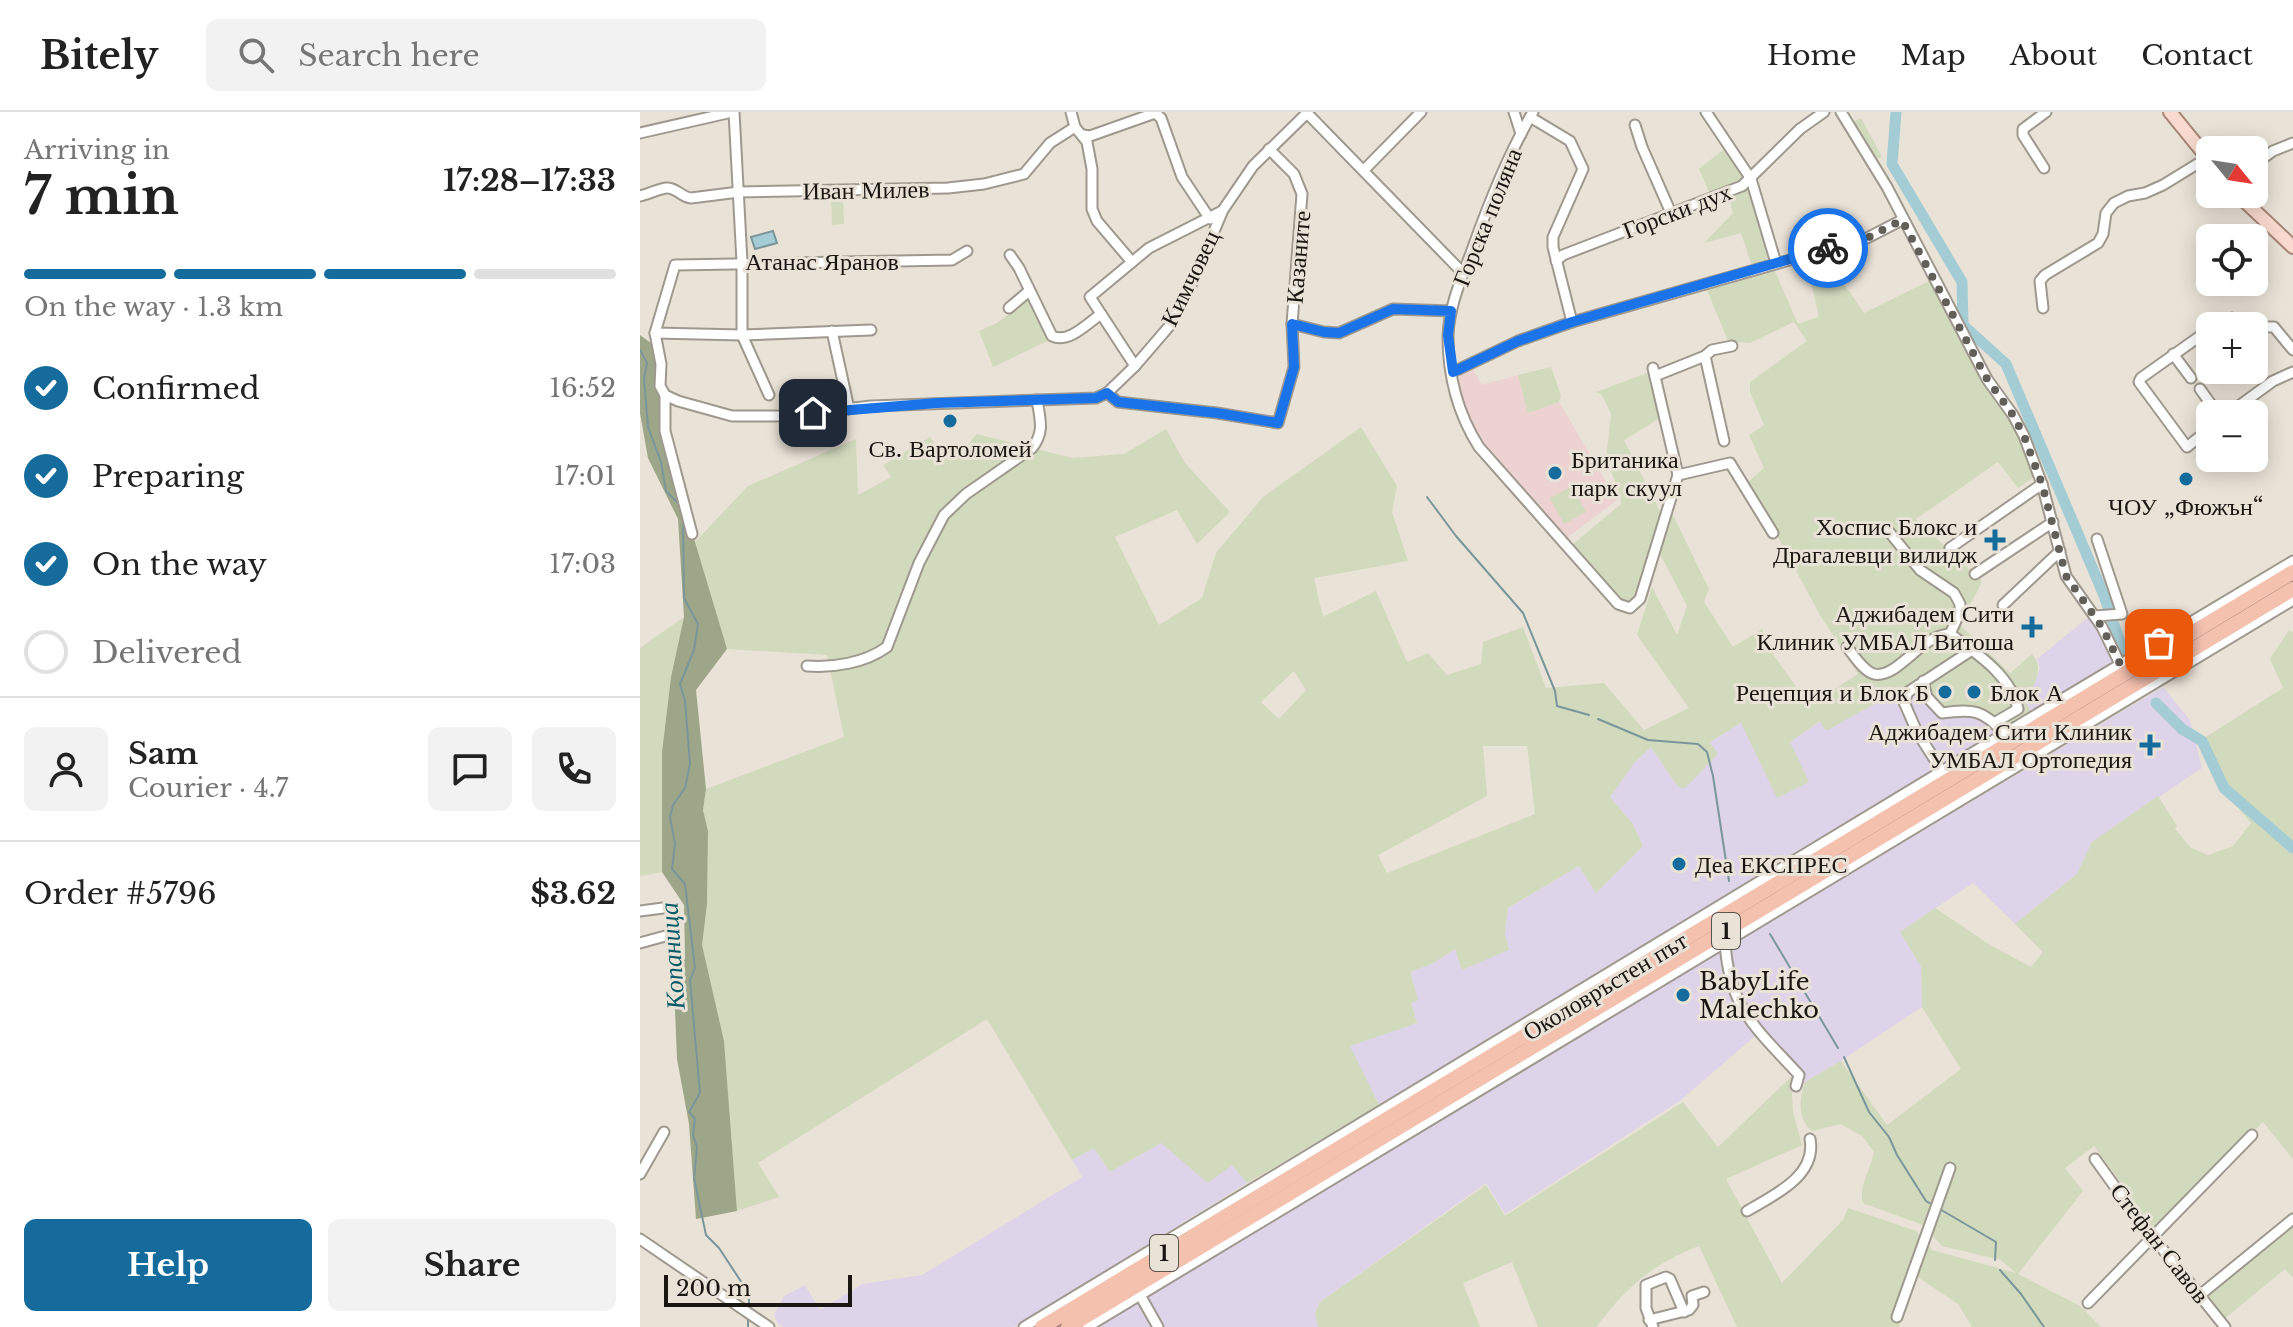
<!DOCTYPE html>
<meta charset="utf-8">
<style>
:root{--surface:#fff;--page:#f2f2f2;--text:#222;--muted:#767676;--line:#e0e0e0;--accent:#156c9c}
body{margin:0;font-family:"Libre Baskerville",serif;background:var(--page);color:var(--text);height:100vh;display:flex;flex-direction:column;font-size:30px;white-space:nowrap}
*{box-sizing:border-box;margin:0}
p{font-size:26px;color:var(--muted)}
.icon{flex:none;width:44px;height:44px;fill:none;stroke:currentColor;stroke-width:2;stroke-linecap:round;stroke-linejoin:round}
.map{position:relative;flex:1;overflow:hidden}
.drawer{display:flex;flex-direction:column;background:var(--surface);width:640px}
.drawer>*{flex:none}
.needle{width:52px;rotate:120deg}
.controls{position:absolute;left:1556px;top:24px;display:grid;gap:16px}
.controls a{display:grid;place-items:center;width:72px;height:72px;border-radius:12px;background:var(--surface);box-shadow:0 4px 20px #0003;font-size:40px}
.scale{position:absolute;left:24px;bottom:20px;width:188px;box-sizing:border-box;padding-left:8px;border:4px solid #1a1713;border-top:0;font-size:22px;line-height:28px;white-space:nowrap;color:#1a1713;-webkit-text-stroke:6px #e9e2d7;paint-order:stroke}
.pin{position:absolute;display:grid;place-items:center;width:68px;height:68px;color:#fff;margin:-34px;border-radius:16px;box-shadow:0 4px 12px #0006}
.courier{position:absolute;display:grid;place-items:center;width:80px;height:80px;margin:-40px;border:6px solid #1a73e8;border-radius:50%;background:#fff;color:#222;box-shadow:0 2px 10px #0007}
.summary em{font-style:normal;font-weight:700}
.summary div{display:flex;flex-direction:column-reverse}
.summary{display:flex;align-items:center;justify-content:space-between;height:136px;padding:0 24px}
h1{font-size:52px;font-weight:700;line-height:60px}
.bar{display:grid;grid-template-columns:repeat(4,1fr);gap:12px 8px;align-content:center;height:96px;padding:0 24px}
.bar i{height:10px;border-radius:6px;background:var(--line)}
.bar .current{background:var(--accent)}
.bar p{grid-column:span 4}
.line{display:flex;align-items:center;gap:20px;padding:0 24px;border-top:2px solid var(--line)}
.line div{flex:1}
.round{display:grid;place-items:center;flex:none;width:84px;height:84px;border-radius:12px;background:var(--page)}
ol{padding:0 24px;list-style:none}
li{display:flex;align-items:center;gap:24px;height:88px}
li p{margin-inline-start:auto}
li .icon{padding:8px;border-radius:50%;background:var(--accent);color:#fff;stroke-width:4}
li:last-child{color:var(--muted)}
li i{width:44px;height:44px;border:4px solid var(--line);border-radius:50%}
.action{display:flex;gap:16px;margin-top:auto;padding:16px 24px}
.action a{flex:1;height:92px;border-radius:12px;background:var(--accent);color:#fff;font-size:32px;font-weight:700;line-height:92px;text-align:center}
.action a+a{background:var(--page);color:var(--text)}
header{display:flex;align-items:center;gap:48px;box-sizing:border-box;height:112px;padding:0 40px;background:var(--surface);border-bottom:2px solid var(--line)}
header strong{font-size:38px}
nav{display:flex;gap:44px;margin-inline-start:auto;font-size:28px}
.search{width:560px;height:72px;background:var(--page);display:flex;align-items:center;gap:20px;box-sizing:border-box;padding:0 28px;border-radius:12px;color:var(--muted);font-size:30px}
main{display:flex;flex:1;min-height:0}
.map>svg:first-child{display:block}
.commercial{fill:#ded4e9}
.education{fill:#ecd2d0}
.green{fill:#d1dabd;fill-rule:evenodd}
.forest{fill:#9da688}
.water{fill:#a4ccd4;stroke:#7b969a;stroke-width:2}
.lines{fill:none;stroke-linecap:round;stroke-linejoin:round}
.stream{stroke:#7b969a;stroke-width:2}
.river{stroke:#a4ccd4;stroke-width:11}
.minor-casing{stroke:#9f988e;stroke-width:13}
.major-casing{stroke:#a88678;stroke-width:16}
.highway-casing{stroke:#a88678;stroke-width:18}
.minor{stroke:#fff;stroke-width:9}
.major{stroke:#f9dacf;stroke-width:12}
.highway{stroke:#f5c1af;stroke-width:14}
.done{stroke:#625e58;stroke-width:8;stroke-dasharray:0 14.4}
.route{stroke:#1a73e8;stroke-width:10}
.poi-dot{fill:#156c9c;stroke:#e9e2d7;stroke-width:3}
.labels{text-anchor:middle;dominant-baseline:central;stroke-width:6;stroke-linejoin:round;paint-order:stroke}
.shield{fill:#e9e2d7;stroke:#58544e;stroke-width:2}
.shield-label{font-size:22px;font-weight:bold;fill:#1a1713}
.street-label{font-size:24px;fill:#1a1713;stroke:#e9e2d7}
.poi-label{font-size:24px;fill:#1a1713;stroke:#e9e2d7;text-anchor:start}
.water-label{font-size:26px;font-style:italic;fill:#075b68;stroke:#e9e2d7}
</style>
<header>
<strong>Bitely</strong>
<div class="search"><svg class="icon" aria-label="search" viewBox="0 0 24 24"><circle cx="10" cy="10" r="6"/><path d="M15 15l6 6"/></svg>Search here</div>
<nav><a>Home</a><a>Map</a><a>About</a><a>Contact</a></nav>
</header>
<main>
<section class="drawer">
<div class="summary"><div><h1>7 min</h1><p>Arriving in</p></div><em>17:28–17:33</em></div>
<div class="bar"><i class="current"></i><i class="current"></i><i class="current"></i><i></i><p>On the way · 1.3 km</p></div>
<ol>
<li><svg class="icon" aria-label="check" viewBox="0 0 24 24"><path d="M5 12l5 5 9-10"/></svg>Confirmed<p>16:52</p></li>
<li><svg class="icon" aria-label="check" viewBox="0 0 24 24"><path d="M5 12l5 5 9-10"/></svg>Preparing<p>17:01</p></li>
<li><svg class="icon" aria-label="check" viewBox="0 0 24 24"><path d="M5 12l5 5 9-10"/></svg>On the way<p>17:03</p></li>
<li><i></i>Delivered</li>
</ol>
<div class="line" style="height:144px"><a class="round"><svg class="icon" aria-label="person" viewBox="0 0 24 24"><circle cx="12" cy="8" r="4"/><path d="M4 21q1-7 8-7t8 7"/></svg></a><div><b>Sam</b><p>Courier · 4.7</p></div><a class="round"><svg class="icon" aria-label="chat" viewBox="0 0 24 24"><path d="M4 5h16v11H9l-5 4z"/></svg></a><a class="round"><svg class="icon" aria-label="phone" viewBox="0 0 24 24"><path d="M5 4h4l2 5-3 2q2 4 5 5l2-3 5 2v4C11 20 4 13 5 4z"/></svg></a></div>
<div class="line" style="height:104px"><div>Order #5796</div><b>$3.62</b></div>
<div class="action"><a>Help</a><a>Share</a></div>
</section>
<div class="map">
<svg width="1653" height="1215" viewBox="0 0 1653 1215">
<rect width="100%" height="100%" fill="#e9e2d7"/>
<!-- commercial -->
<g class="commercial">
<path d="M1451,503L1475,550L1391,600L1386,591L1400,556L1397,547Z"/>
<path d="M1523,575L1550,608L1562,656L1452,730L1437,762L1375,812L1333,771L1260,820L1281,854L1282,895L1201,949L1165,970L1115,924L1041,988L865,1102L846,1071L680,1190L675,1201L678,1215H454Z"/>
<path d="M1279,576L1319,605H1333L1346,611L1357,621L1262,676L739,993L709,934L777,911L771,891L778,887L770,860L792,852L816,836L823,858L865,822L867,797L939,754L957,780L1003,734L992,711L970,685L995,650L1011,635L1038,675L1070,630L1101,611L1149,630L1181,609L1186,619L1252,581L1258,592Z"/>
<path d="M521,1031L568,1070L592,1052L607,1071L374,1215H144L138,1212L134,1203L144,1184L165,1173L180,1198L222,1172L282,1163L442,1065L432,1048L454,1036L470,1060Z"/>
</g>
<!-- education -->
<path class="education" d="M833,258L842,273L878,263L888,301L919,290L977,388L928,425L922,426L845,335L827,306L817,271L821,263Z"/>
<!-- green -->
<g class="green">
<path d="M1221,6L1242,45L1234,49L1213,10Z"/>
<path d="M1086,36L1103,61L1098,73L1070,82L1059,57Z"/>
<path d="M1108,74L1128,144L1125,150L1112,154L1101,121L1064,131L1093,101L1089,85Z"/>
<path d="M203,83L204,112L192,113L191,84Z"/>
<path d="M1179,145L1209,179L1224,201L1293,167L1373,303L1399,362L1378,376L1358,350L1276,407L1342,469C1336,484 1327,498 1318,511L1370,561L1392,542C1406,557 1392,575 1386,591L1391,600L1357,621L1346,611L1333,605L1307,604L1301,601L1279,576L1258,593L1252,582L1186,619L1180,609L1150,630L1169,670L1137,686L1101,611L1070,630L1078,642L1045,676L1038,675L1011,635L995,650L970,685L992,711L1003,734L956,781L939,754L868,796L865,822L869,838L822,858L815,837L792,852L770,860L778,888L771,891L777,911L710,934L739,993L607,1071L592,1053L568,1071L521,1031L470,1060L454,1036L432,1048L347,907L118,1051L139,1085L97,1099L84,929L61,833L67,792L68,719L63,698L66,677L204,625L187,543L87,537L81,524L55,430L108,374L216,327L218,383L251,365L243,353L290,325L302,342L319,343L337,322L432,346L484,342L526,317L545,351L590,400L557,432L537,398L475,425L519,513L562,486L576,441L623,385L721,315L757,374L752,400L768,449L674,466L683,505L736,479L767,550L788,541L807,563L841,552L843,530L883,515L906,576L964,571L1004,618L1049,596L997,523L1012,475L1037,523L1047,494L1019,440L1031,399L1069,477L1064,490L1093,535L1122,517L1135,545L1169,593L1218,562L1180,503L1108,370L1124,356L1109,323L1124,313L1110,280V270L1167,229L1154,210L1110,231L1088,229L1067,178L1134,157L1158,212L1179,205L1166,149ZM654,559L666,578L639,607L621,590ZM843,634H887L895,702L747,761L738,743L847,684Z"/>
<path d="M387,188L391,189L410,228L353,255L339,219L357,211Z"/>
<path d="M911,255L921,284L919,290L888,301L878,263Z"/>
<path d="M1007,261L1020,306L984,328L1022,403L995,486L989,491L981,490L932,433L981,392L980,381L966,348L971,302L962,283L956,280Z"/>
<path d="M932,374L946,400L924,412L910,386Z"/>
<path d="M44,505L31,565L22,640V760L0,764V536Z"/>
<path d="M1649,518L1653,521V1047L1623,1010L1513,1115L1454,1034L1425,1056L1443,1079L1378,1162L1440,1194L1461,1215H1332L1318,1192L1278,1165L1259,1215H1097L1059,1134C1009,1154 989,1173 956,1215H898L872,1150L823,1171L840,1215H678L675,1201L680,1190L846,1073L865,1104L1043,990L1078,1035L1151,965L1153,1000L1162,1033L1086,1067L1142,1171L1203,1108L1208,1096L1276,1119L1292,1138L1376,1161L1361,1148L1302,1134L1283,1113L1223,1091C1218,1075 1231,1057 1234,1040L1223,1025L1201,1012L1172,1019C1157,1007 1159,987 1165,970L1201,949L1247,1013L1321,957L1282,895L1281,854L1260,820L1295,796L1350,833L1391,855L1403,840L1375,812L1437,762L1452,730L1518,684L1537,714L1535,717L1551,736L1568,743L1593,734L1611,711L1579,674L1558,630L1643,576L1630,547Z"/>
<path d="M1653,1113V1166L1645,1157L1584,1207L1566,1185Z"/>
</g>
<!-- forest -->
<path class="forest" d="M0,223L15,234L18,279L55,430L87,537L56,578L66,677L63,698L68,719L67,792L62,833L84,929L97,1099L56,1107L49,1012L37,947L34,874L45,846L44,793L22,760V640L31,565L44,505L38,407L8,346L0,301Z"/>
<!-- water -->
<path class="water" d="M133,119L137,131L115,137L111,125Z"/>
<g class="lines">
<!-- stream -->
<g class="stream">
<path d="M0,238L7,251L4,266L8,315L21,350L26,379L39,392L43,405L44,486L58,512L54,538L40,572L45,589L50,652L45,676L33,693L30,705L35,732L32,757L45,772L55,856L50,868L60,981L49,1000L55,1007L53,1023L57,1035L54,1066L66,1123L79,1136L102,1171L109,1185V1197"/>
<path d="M787,385L816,424L883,501L915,579L917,594L949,603"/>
<path d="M958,607L1008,628L1058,632L1067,640L1073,664L1089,769"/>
<path d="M1130,822L1198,936"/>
<path d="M1204,945L1229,1000L1249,1025L1257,1043L1286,1089L1293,1093"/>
<path d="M1298,1096L1356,1130L1355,1148"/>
<path d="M1360,1158L1381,1182L1404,1215"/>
<path d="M108,1215V1207"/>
</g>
<!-- river -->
<g class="river">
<path d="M1256,0L1252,52L1322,170L1323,213L1366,252L1463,481L1485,544"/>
<path d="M1516,591L1542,617L1562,629L1584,676L1653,736"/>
</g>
<!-- minor casing -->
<g class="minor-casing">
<g id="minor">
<path d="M94,0L102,150V223L129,283"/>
<path d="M431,0L435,15L447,30L452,57V97L457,109L492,150"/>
<path d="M666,0L823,161"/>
<path d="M874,0L881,22"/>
<path d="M893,0C867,44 848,93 831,141C821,167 809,195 808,224C808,263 818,302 839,335L978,492L990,496L1000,487L1038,363L1013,256"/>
<path d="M1066,0L1111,67L1136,151"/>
<path d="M1201,0L1247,75L1347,267L1373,303L1384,324L1402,372L1426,464L1462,515L1481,554"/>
<path d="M890,5L930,29L943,57L913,125V135L932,210"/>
<path d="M995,13L1002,35L1031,101"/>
<path d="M0,21L92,0"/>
<path d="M443,23L450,24L515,1L521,6L542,65L570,107"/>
<path d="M1614,53L1633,39L1653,31"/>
<path d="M1404,56L1383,23V17L1406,0"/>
<path d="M724,58L781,0"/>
<path d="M0,84C9,82 18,77 26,76C36,75 41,85 51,86L99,80L308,76L344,72L384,62L410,31L435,15"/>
<path d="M327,139L312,148L35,153L15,221L21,252L20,274L25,283L38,289L92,304H145L231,294L456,286L467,281L495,254L532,211L553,169L583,98L613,54L667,1"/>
<path d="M370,143L379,156L412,224C428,232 447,212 461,202"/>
<path d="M916,149L923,143L1102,74L1160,17L1184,0"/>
<path d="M369,196L389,179"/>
<path d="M1403,196L1400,169L1405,163L1458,131L1463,122L1466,101L1474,91L1488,84L1505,81L1523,73L1567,46"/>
<path d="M652,212L684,220L699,221L753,197L811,199"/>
<path d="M1577,214L1592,206L1611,214"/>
<path d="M1614,215H1634L1653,238"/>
<path d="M1570,217L1501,266L1499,270L1547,335L1570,316"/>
<path d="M192,219L209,297"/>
<path d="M15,221L102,223L231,218"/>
<path d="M1533,242L1551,266"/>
<path d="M1065,244L1072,238L1092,234"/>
<path d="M495,254L450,185L509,136L582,99"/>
<path d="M813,260L878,229L932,210L1227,126L1262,108"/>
<path d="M1015,264L1065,244L1084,329"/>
<path d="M1560,277L1578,302"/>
<path d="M467,281L478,290L577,301L638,311L654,255L652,212L662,82L654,62L629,37"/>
<path d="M25,283V319L52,422"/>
<path d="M1588,302L1633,269L1653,260"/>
<path d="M1038,363L1090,351L1133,421"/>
<path d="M1246,416L1280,458L1314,481L1320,492V500L1310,522"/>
<path d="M1310,436L1402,372"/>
<path d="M1335,462L1413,410"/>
<path d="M1363,493L1420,439"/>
<path d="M1455,504L1482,502L1457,427"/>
<path d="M1207,535C1213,542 1223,559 1234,562C1258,567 1280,523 1310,522C1336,541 1371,563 1378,597L1354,611"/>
<path d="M167,554C193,556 225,551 247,535L279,451L304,403L326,382L392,336C405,320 400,307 397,288"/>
<path d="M1283,569L1287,585L1302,601C1332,597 1344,597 1364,622"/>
<path d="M1302,659L1277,620L1264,590L1268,580L1332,538"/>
<path d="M0,799L23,796"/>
<path d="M1085,830C1089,897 1117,917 1159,963L1156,974"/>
<path d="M0,831L29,823"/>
<path d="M1455,1047L1496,1104L1585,1215"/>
<path d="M0,1062L24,1020"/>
<path d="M1107,1099C1134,1083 1177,1064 1170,1027"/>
<path d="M0,1127L129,1215"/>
<path d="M500,1183L518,1215"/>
<path d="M1560,1183L1653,1107"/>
<path d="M1448,1191L1612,1023"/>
<path d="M1257,1205L1310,1056"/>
<path d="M1009,1208L1049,1198L1053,1193L1052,1184L1064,1180"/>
<path d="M384,1215L1302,659L1653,449"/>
<path d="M447,1215L1653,488"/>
<path d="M1013,1215L1006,1196V1173L1026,1165L1030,1167L1044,1200"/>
</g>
</g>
<!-- major casing -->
<g class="major-casing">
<g id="major">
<path d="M1530,0L1570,49"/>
<path d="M1597,82L1653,135"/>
</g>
</g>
<!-- highway casing -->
<g class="highway-casing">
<g id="highway">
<path d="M402,1215L1653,460"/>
<path d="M428,1215L1653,477"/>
</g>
</g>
<!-- minor -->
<use href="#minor" class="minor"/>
<!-- major -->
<use href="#major" class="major"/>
<!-- highway -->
<use href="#highway" class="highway"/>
</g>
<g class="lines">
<!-- done -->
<path class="done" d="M1188,136L1227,126L1262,108L1347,267L1373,303L1384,324L1402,372L1426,464L1462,515L1481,554L1519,531"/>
<!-- route -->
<path class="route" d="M173,301L297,291L456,286L467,281L478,290L577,301L638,311L654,255L652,212L684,220L699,221L753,197L811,199L808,223L813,260L878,229L932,210L1188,136"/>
</g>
<!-- markers -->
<g class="poi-dot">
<circle cx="310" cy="309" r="8"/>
<circle cx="915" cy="361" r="8"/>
<circle cx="1546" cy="367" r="8"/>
<path d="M1351 416h8v8h8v8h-8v8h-8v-8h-8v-8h8z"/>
<path d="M1388 503h8v8h8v8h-8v8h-8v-8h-8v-8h8z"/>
<circle cx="1305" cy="580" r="8"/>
<circle cx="1334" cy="580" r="8"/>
<path d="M1506 621h8v8h8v8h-8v8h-8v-8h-8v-8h8z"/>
<circle cx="1039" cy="752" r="8"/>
<circle cx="1043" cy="883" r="8"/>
</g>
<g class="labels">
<!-- shield labels -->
<g class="shield">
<rect x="1072" y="801" width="28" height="36" rx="6"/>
<rect x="510" y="1123" width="28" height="36" rx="6"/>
</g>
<g class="shield-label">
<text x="1086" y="819">1</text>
<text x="524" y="1141">1</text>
</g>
<!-- street labels -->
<g class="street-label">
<text transform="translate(226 78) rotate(-1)">Иван Милев</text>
<text transform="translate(1037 99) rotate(-21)">Горски дух</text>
<text transform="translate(847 105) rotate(-68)">Горска поляна</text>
<text transform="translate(658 145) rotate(-85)">Казаните</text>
<text x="182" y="149">Атанас Яранов</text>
<text transform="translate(550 166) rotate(-64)">Кимчовец</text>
<text transform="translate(965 874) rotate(-31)">Околовръстен път</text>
<text transform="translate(1520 1131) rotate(52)">Стефан Савов</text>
</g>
<!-- poi labels -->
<g class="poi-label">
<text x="310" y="336" text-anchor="middle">Св. Вартоломей</text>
<text x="931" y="347">Британика<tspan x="931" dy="28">парк скуул</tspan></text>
<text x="1546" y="394" text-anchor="middle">ЧОУ „Фюжън“</text>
<text x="1337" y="414" text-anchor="end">Хоспис Блокс и<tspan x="1337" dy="28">Драгалевци вилидж</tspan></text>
<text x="1374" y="501" text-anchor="end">Аджибадем Сити<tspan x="1374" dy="28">Клиник УМБАЛ Витоша</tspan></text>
<text x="1289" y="580" text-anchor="end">Рецепция и Блок Б</text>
<text x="1350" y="580">Блок А</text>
<text x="1492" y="619" text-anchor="end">Аджибадем Сити Клиник<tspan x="1492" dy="28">УМБАЛ Ортопедия</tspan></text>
<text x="1055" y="752">Деа ЕКСПРЕС</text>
<text x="1059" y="869">BabyLife<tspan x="1059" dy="28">Malechko</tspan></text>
</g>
<!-- water labels -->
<g class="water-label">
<text transform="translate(32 844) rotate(-94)">Копаница</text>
</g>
</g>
</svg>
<div class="controls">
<a><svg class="needle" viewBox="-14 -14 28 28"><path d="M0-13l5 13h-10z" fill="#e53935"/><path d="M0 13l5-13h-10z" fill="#767676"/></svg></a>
<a><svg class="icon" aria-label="locate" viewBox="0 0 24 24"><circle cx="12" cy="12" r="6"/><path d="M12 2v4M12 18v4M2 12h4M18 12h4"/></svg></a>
<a>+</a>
<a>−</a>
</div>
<div class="scale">200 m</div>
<div class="pin" style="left:1519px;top:531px;background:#ea580c"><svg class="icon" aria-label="bag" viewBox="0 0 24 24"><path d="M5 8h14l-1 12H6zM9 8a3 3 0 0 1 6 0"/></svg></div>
<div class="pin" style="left:173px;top:301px;background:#1f2937"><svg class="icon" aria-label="home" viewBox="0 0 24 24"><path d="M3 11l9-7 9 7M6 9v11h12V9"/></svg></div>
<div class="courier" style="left:1188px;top:136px"><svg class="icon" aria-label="bike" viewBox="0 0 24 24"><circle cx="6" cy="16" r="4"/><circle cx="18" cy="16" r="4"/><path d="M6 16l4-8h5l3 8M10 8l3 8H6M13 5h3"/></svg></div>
</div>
</main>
